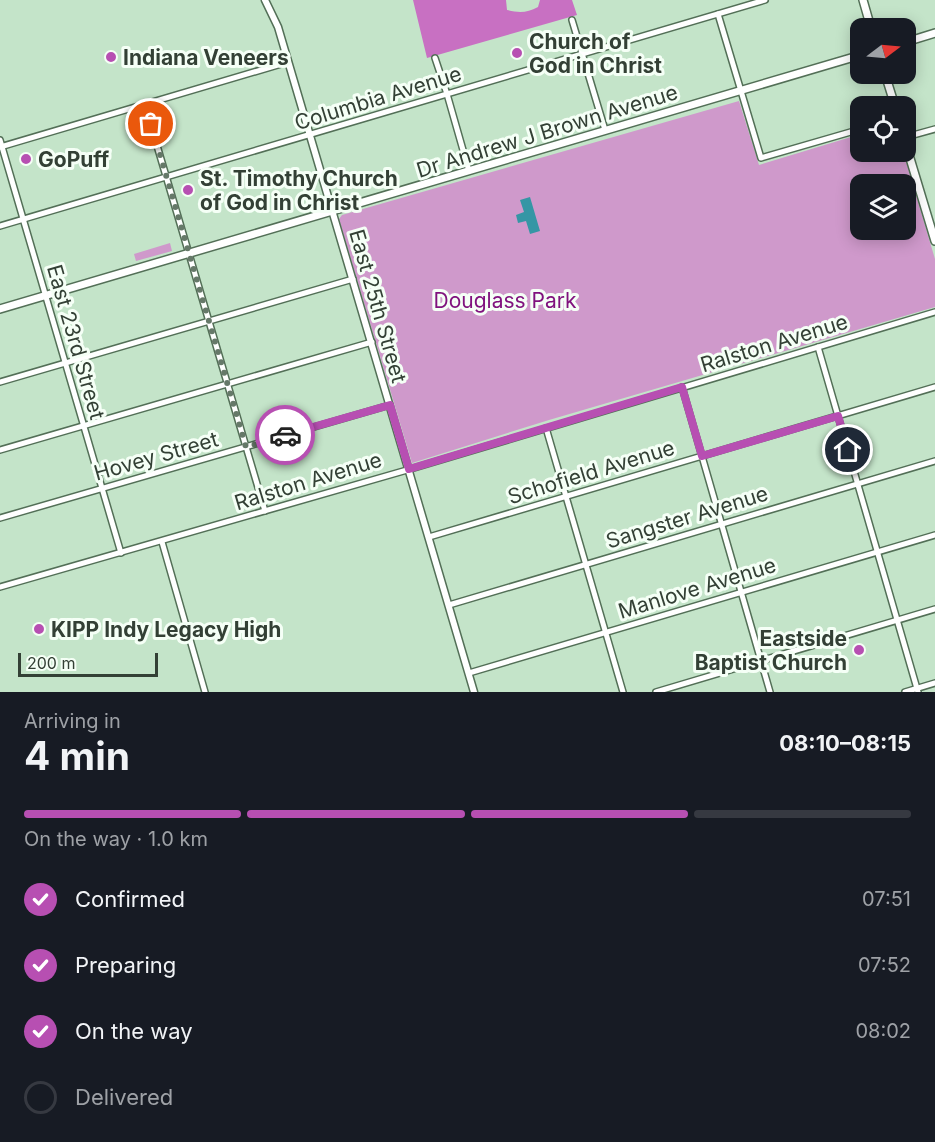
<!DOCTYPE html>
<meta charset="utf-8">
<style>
:root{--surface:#171b24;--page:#242831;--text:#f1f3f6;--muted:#9ea1a6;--line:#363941;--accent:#b74fb2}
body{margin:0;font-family:Inter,sans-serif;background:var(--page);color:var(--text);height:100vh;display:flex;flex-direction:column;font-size:22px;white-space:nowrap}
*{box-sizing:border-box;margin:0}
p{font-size:20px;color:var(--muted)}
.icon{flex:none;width:33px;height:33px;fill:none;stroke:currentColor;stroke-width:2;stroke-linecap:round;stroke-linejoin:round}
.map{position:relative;height:692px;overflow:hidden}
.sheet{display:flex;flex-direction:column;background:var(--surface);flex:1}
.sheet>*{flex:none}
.needle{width:39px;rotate:74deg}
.buttons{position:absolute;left:850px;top:18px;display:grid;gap:12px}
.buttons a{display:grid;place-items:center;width:66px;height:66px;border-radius:12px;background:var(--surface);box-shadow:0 3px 15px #0003;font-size:30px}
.scale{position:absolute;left:18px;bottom:15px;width:140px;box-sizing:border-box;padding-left:6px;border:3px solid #334035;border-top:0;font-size:16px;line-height:21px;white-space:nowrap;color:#334035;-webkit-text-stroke:4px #f5fff6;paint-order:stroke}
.pin{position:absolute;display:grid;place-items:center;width:51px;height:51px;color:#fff;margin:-26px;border:3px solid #fff;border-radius:50%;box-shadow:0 2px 6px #0007}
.courier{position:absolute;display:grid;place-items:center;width:60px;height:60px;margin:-30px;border:4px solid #b74fb2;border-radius:50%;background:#fff;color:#222;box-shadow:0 2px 8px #0007}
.summary em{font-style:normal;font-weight:700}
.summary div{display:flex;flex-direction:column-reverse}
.summary{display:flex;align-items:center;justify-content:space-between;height:102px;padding:0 24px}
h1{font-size:39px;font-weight:700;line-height:45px}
.bar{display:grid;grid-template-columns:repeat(4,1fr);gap:9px 6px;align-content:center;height:72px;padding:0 24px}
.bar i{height:8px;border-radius:4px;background:var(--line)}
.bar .current{background:var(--accent)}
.bar p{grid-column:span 4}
ol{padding:0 24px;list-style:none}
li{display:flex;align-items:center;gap:18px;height:66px}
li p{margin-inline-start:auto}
li .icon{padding:6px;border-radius:50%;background:var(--accent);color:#fff;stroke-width:4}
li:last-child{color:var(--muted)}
li i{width:33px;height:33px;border:3px solid var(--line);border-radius:50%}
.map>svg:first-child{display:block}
.green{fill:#cf99cb;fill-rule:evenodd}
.forest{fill:#c870c2}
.water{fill:#3596a5}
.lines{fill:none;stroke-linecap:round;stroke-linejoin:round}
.minor-casing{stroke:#536f57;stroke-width:8}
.tertiary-casing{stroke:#536f57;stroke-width:9}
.secondary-casing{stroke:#536f57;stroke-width:10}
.minor{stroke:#fff;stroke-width:5}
.tertiary{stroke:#fff;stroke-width:6}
.secondary{stroke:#fff;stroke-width:7}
.done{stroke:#667969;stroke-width:6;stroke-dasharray:0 10.8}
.route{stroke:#b74fb2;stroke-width:8}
.poi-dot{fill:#b74fb2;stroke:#f5fff6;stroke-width:2}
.labels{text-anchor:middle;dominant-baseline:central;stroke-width:6;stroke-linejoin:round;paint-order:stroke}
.poi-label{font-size:21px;font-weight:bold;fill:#334035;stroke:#f5fff6;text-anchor:start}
.street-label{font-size:21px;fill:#334035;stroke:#f5fff6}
.park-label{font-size:21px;fill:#80127e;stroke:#f5fff6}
</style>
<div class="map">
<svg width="935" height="692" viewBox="0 0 935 692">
<rect width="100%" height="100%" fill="#c4e4c9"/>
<!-- green -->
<g class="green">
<path d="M739,101L759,165L861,134V152H903L935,259V307L549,420L412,463L339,219L342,215ZM861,184H906V230H861Z"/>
<path d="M170,243L172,251L136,261L134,254Z"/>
</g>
<!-- forest -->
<path class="forest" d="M413,0H506L507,10C519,13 527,13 538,7L540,0H572L577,15L427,58Z"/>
<!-- water -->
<path class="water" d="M530,197L540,231L530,234L526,221L518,223L516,215L524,212L520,200Z"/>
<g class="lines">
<!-- minor casing -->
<g class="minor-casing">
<g id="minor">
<path d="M718,14L761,158L861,129"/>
<path d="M572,20L605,130"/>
<path d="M435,58L447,94L469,171"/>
<path d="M145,105L265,511"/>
<path d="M906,137L935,129"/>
<path d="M0,140L121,553"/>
<path d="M0,147L288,62"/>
<path d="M0,226L765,0"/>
<path d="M818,347L918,692"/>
<path d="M0,382L353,279"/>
<path d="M682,387L770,692"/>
<path d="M546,428L623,692"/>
<path d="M0,450L372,342"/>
<path d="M0,518L390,405"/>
<path d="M429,537L935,387"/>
<path d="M162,542L205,692"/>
<path d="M0,587L414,468L935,312"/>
<path d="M449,605L935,461"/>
<path d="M469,673L935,535"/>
<path d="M656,692L935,609"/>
<path d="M905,692L935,683"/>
</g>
</g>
<!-- tertiary casing -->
<g class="tertiary-casing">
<path id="tertiary" d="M265,0L278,27L474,692"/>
</g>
<!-- secondary casing -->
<g class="secondary-casing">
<g id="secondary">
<path d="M863,0L871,28"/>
<path d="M906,42L935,33"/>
<path d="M885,74L895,106"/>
<path d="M906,145L935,241"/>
<path d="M0,309L861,55"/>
</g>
</g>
<!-- minor -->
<use href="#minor" class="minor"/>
<!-- tertiary -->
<use href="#tertiary" class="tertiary"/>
<!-- secondary -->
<use href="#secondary" class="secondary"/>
</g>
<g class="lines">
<!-- done -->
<path class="done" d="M151,124L246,447L285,435"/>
<!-- route -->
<path class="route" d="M285,435L390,405L409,469L682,387L702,456L838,416L848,450"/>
</g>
<!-- markers -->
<g class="poi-dot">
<circle cx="517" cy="53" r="6"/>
<circle cx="111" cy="57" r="6"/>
<circle cx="26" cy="159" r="6"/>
<circle cx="188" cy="190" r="6"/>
<circle cx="39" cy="629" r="6"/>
<circle cx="859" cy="650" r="6"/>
</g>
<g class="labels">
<!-- poi labels -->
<g class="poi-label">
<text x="529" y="41">Church of<tspan x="529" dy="24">God in Christ</tspan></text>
<text x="123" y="57">Indiana Veneers</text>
<text x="38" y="159">GoPuff</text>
<text x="200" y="178">St. Timothy Church<tspan x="200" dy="24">of God in Christ</tspan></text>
<text x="51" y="629">KIPP Indy Legacy High</text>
<text x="847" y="638" text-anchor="end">Eastside<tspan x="847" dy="24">Baptist Church</tspan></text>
</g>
<!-- street labels -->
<g class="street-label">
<text transform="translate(378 98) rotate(-17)">Columbia Avenue</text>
<text transform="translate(547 131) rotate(-17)">Dr Andrew J Brown Avenue</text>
<text transform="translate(378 306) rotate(74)">East 25th Street</text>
<text transform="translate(76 342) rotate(74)">East 23rd Street</text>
<text transform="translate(774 343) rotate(-17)">Ralston Avenue</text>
<text transform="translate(156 456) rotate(-16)">Hovey Street</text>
<text transform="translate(591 472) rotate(-17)">Schofield Avenue</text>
<text transform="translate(308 481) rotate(-17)">Ralston Avenue</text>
<text transform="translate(687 517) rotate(-17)">Sangster Avenue</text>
<text transform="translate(697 588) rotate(-17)">Manlove Avenue</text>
</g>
<!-- park labels -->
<g class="park-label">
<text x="505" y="300">Douglass Park</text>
</g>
</g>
</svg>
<div class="buttons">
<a><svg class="needle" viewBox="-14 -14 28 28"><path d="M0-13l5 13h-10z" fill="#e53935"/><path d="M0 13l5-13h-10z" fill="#9ea1a6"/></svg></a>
<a><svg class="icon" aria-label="locate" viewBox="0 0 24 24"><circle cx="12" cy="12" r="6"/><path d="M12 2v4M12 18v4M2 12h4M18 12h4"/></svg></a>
<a><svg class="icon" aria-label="layers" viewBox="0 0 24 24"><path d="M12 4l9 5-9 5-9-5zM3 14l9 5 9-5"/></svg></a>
</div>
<div class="scale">200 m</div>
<div class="pin" style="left:151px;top:124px;background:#ea580c"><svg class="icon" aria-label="bag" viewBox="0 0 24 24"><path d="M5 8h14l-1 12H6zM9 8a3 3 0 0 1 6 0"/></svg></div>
<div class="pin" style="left:848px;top:450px;background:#1f2937"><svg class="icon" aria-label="home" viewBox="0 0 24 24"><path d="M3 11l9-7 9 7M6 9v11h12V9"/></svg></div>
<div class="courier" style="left:285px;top:435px"><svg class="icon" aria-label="car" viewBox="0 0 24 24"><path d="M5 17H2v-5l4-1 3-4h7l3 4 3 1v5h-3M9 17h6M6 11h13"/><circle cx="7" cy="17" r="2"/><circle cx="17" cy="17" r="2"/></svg></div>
</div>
<section class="sheet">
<div class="summary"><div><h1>4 min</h1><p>Arriving in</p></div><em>08:10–08:15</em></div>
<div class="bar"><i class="current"></i><i class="current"></i><i class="current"></i><i></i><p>On the way · 1.0 km</p></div>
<ol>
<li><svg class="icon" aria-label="check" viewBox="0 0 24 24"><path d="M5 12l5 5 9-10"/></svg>Confirmed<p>07:51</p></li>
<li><svg class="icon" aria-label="check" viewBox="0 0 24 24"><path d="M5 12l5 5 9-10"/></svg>Preparing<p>07:52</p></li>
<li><svg class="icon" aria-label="check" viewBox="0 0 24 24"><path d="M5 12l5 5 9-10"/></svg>On the way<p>08:02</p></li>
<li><i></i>Delivered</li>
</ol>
</section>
